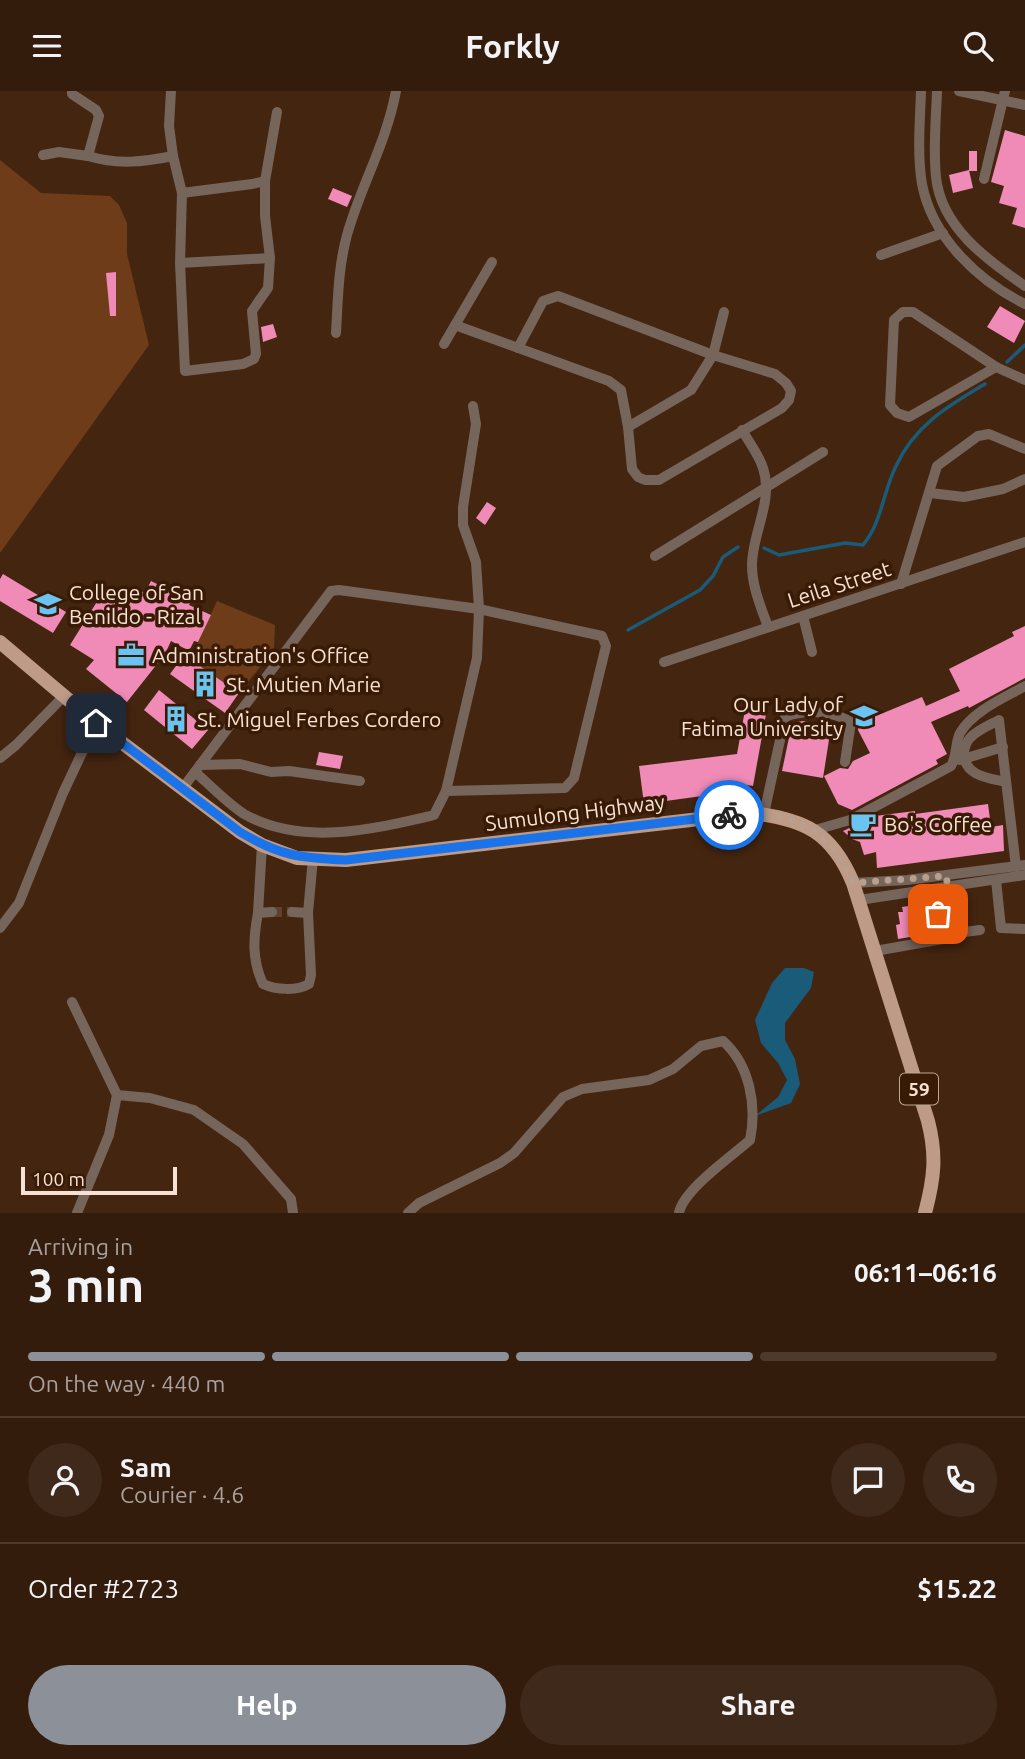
<!DOCTYPE html>
<meta charset="utf-8">
<style>
:root{--surface:#331c0c;--page:#3e291a;--text:#f1f3f6;--muted:#a9a19d;--line:#4e3a2d;--accent:#8c9099}
body{margin:0;font-family:Ubuntu,sans-serif;background:var(--page);color:var(--text);height:100vh;display:flex;flex-direction:column;font-size:26px;white-space:nowrap}
*{box-sizing:border-box;margin:0}
p{font-size:23px;color:var(--muted)}
.icon{flex:none;width:38px;height:38px;fill:none;stroke:currentColor;stroke-width:2;stroke-linecap:round;stroke-linejoin:round}
.map{position:relative;height:1122px;overflow:hidden}
.sheet{display:flex;flex-direction:column;background:var(--surface);flex:1}
.sheet>*{flex:none}
.scale{position:absolute;left:21px;bottom:18px;width:156px;box-sizing:border-box;padding-left:7px;border:4px solid #f6e1d4;border-top:0;font-size:19px;line-height:24px;white-space:nowrap;color:#f6e1d4;-webkit-text-stroke:5px #391b05;paint-order:stroke}
.pin{position:absolute;display:grid;place-items:center;width:60px;height:60px;color:#fff;margin:-30px;border-radius:14px;box-shadow:0 4px 10px #0006}
.courier{position:absolute;display:grid;place-items:center;width:70px;height:70px;margin:-35px;border:5px solid #1a73e8;border-radius:50%;background:#fff;color:#222;box-shadow:0 2px 9px #0007}
.headline em{font-style:normal;font-weight:700}
.headline div{display:flex;flex-direction:column-reverse}
.headline{display:flex;align-items:center;justify-content:space-between;height:119px;padding:0 28px}
h1{font-size:46px;font-weight:700;line-height:52px}
.bar{display:grid;grid-template-columns:repeat(4,1fr);gap:10px 7px;align-content:center;height:84px;padding:0 28px}
.bar i{height:9px;border-radius:5px;background:var(--line)}
.bar .on{background:var(--accent)}
.bar p{grid-column:span 4}
.line{display:flex;align-items:center;gap:18px;padding:0 28px;border-top:2px solid var(--line)}
.line div{flex:1}
.round{display:grid;place-items:center;flex:none;width:74px;height:74px;border-radius:37px;background:var(--page)}
.cta{display:flex;gap:14px;margin-top:auto;padding:14px 28px}
.cta a{flex:1;height:80px;border-radius:42px;background:var(--accent);color:#fff;font-size:28px;font-weight:700;line-height:80px;text-align:center}
.cta a+a{background:var(--page);color:var(--text)}
header{display:flex;justify-content:space-between;align-items:center;height:91px;padding:0 28px;background:var(--surface);font-size:32px;font-weight:700}
.map>svg:first-child{display:block}
.green{fill:#6e3c19}
.water{fill:#195b79}
.lines{fill:none;stroke-linecap:round;stroke-linejoin:round}
.stream{stroke:#195b79;stroke-width:3.5}
.building{fill:#f08bb7}
.minor-tunnel{stroke:#5f412d;stroke-width:10;stroke-dasharray:10 5;stroke-linecap:butt}
.minor{stroke:#76655b;stroke-width:10}
.major{stroke:#bd9b87;stroke-width:14}
.done{stroke:#b89f8f;stroke-width:7;stroke-dasharray:0 12.6}
.route{stroke:#1a73e8;stroke-width:9}
.labels{text-anchor:middle;dominant-baseline:central;stroke-width:7;stroke-linejoin:round;paint-order:stroke}
.shield{fill:#391b05;stroke:#bda696;stroke-width:2}
.shield-label{font-size:19px;font-weight:bold;fill:#f6e1d4}
.street-label{font-size:21px;fill:#f6e1d4;stroke:#391b05}
.poi-label{font-size:21px;fill:#f6e1d4;stroke:#391b05;text-anchor:start}
</style>
<header><svg class="icon" aria-label="menu" viewBox="0 0 24 24"><path d="M4 6h16M4 12h16M4 18h16"/></svg>Forkly<svg class="icon" aria-label="search" viewBox="0 0 24 24"><circle cx="10" cy="10" r="6"/><path d="M15 15l6 6"/></svg></header>
<div class="map">
<svg width="1025" height="1122" viewBox="0 0 1025 1122">
<rect width="100%" height="100%" fill="#442510"/>
<!-- green -->
<g class="green">
<path d="M0,69L41,102L110,105L119,114L127,132V163L149,254L0,462Z"/>
<path d="M217,510L275,534L274,559L239,602L190,568Z"/>
</g>
<!-- water -->
<path class="water" d="M785,877H804L814,881L811,897L785,932V949L795,968L800,993L791,1012L755,1025L778,1006L787,989L778,972L761,952L755,929L772,892Z"/>
<g class="lines">
<!-- stream -->
<g class="stream">
<path d="M1007,271L1025,254"/>
<path d="M764,457L779,464L845,452L863,454C882,431 883,401 896,375C915,334 948,315 985,293"/>
<path d="M628,539L700,499L713,485L723,466L738,456"/>
</g>
</g>
<!-- building -->
<g class="building">
<path d="M1005,39L1025,45V137L1012,133L1017,117L999,112L1004,95L991,91Z"/>
<rect x="969" y="60" width="8" height="20"/>
<path d="M969,79L973,97L953,102L949,84Z"/>
<path d="M333,97L352,105L347,116L328,108Z"/>
<path d="M116,181V225H110L106,182Z"/>
<path d="M1000,215L1025,230L1014,252L987,236Z"/>
<path d="M273,233L277,246L263,251L261,236Z"/>
<path d="M487,411L496,417L485,434L476,427Z"/>
<path d="M3,483L66,521L53,542L0,510V488Z"/>
<path d="M151,490L191,510L189,514L211,524L198,551L194,550L189,560L171,550L165,563L127,611L86,578L94,569L70,554L103,501L128,516L137,498L145,502Z"/>
<path d="M1025,535V587L969,617L968,615L931,631L947,663L936,669L938,673L852,719L838,713L824,685L840,677L848,678L853,670L870,662L858,639L859,632L922,606L926,615L960,600L949,578L1014,545L1012,541Z"/>
<path d="M184,564L239,602L225,622L170,583Z"/>
<path d="M159,599L208,639L192,658L144,619Z"/>
<path d="M745,619L766,623L753,695L724,690V702L644,713L639,675L737,663Z"/>
<path d="M803,630L831,636L823,687L782,680L792,632Z"/>
<path d="M319,661L343,665L340,678L316,674Z"/>
<path d="M988,713L991,736L1003,734L1004,760L877,777L876,761L864,764L860,751L852,748L843,740L875,725L915,720V723Z"/>
<path d="M921,813L922,818L929,817L934,842L898,848L896,834L900,833L898,821H903L902,816Z"/>
</g>
<g class="lines">
<!-- minor-tunnel -->
<path class="minor-tunnel" d="M272,821H292"/>
<!-- minor -->
<g class="minor">
<path d="M72,0V3L96,19L99,25L88,65C118,74 143,71 173,65"/>
<path d="M171,0L169,35L173,65L182,102L180,172L185,280L243,273L254,268L256,263L252,220L268,197L270,167L265,125V90L277,21"/>
<path d="M921,0C920,30 917,63 922,93C932,146 978,190 1025,213"/>
<path d="M937,0C936,28 933,58 936,86C941,136 987,169 1025,195"/>
<path d="M959,0L1025,14"/>
<path d="M43,64L59,61L88,65"/>
<path d="M984,88L1005,0"/>
<path d="M182,102L252,93L265,90"/>
<path d="M881,164L943,142"/>
<path d="M180,172L270,167"/>
<path d="M903,221H913L996,276L909,326L897,322L890,314L894,229Z"/>
<path d="M455,234L609,290L621,299L628,336L632,378L638,386L645,389H659L782,317L789,309L791,300L786,292L775,283L713,264L558,205L543,210L518,257"/>
<path d="M336,242C338,209 338,177 347,144C361,94 386,53 396,0"/>
<path d="M444,253L492,171"/>
<path d="M996,276L1025,289"/>
<path d="M628,336L691,299L713,264L724,221"/>
<path d="M742,339C749,351 759,364 763,377C774,410 752,442 752,474C752,496 761,516 768,536"/>
<path d="M930,402L964,406L1003,398L1025,388"/>
<path d="M655,465L823,361"/>
<path d="M901,493L937,375L978,345L989,343L1025,358"/>
<path d="M803,525L812,561"/>
<path d="M664,571L1025,451"/>
<path d="M0,667L16,654L64,605"/>
<path d="M960,669L1003,656"/>
<path d="M200,674L240,673L271,681L289,680L360,690"/>
<path d="M195,681C210,694 227,712 244,723C302,756 374,738 434,724L446,700L477,567L479,518L476,471L463,434V416L476,333L473,315"/>
<path d="M1006,691C988,687 964,685 964,662C964,657 967,650 970,647C977,639 990,634 999,629L1016,776"/>
<path d="M182,698L331,500L339,499L479,518L602,545L606,555L574,687L565,697L446,700"/>
<path d="M764,723L785,626C805,618 833,620 851,631L845,671"/>
<path d="M815,739L850,729L951,675C957,665 955,652 960,642C973,620 1004,607 1025,595"/>
<path d="M262,754L258,822L272,821"/>
<path d="M996,789L1001,837L1025,838"/>
<path d="M853,792L907,789L1025,774"/>
<path d="M859,809L1025,784"/>
<path d="M292,821L308,822L313,767"/>
<path d="M258,822C253,848 252,869 263,893C276,899 297,900 309,893L311,884L308,822"/>
<path d="M947,832L949,843L980,839"/>
<path d="M0,837L19,812L63,702L96,632"/>
<path d="M875,860L943,848L933,798"/>
<path d="M72,911L117,1004L109,1044L77,1122"/>
<path d="M117,1004L150,1007L194,1019L243,1053L291,1108L293,1122"/>
<path d="M408,1122L419,1112L500,1072L514,1062L563,1006L582,998L649,989L673,978L701,955L723,950C750,974 757,1015 750,1049C732,1065 683,1099 679,1122"/>
</g>
<!-- major -->
<path class="major" d="M0,551L96,632L240,741L262,754L297,767L346,769L751,722C804,728 832,741 853,792L928,1030C937,1065 934,1088 925,1122"/>
</g>
<g class="lines">
<!-- done -->
<path class="done" d="M729,724C789,719 829,735 853,792L946,785L948,796L933,798L938,823"/>
<!-- route -->
<path class="route" d="M96,632L240,741C280,765 300,767 346,769L729,724"/>
</g>
<!-- icons -->
<defs>
<g id="university-bare" transform="scale(2.1)"><path d="M0-5L7-2L0 1L-7-2ZM-4 1L0 2.5L4 1V4Q0 6-4 4Z" fill="#6ac3f1" stroke="#391b05" stroke-width="2.5" paint-order="stroke"/></g>
<g id="office-bare" transform="scale(2.1)"><path d="M-6-3h4V-5.5h4V-3h4V5H-6ZM-1-4.5V-3h2v-1.5ZM-6 0V1H6V0Z" fill="#6ac3f1" stroke="#391b05" stroke-width="2.5" paint-order="stroke"/></g>
<g id="building-bare" transform="scale(2.1)"><path d="M-4-6H4V6H1V3H-1V6H-4ZM-2.5-4.3h1.7v1.8h-1.7ZM.8-4.3h1.7v1.8H.8ZM-2.5-1h1.7V.8h-1.7ZM.8-1h1.7V.8H.8Z" fill="#6ac3f1" stroke="#391b05" stroke-width="2.5" paint-order="stroke"/></g>
<g id="cafe-bare" transform="scale(2.1)"><path d="M-5.5-4.5H6V0H3Q3 3.5 0 3.5H-2.5Q-5.5 3.5-5.5 0ZM3-3.2v2h1.7v-2ZM-6 4.5H4V6H-6Z" fill="#6ac3f1" stroke="#391b05" stroke-width="2.5" paint-order="stroke"/></g>
</defs>
<g fill-rule="evenodd">
<use href="#university-bare" x="48" y="513"/>
<use href="#office-bare" x="131" y="564"/>
<use href="#building-bare" x="205" y="593"/>
<use href="#university-bare" x="864" y="625"/>
<use href="#building-bare" x="176" y="628"/>
<use href="#cafe-bare" x="863" y="733"/>
</g>
<g class="labels">
<!-- shield labels -->
<rect class="shield" x="900" y="982.5" width="38" height="31" rx="5"/>
<g class="shield-label">
<text x="919" y="998">59</text>
</g>
<!-- street labels -->
<g class="street-label">
<text transform="translate(839 493) rotate(-18)">Leila Street</text>
<text transform="translate(575 721) rotate(-7)">Sumulong Highway</text>
</g>
<!-- poi labels -->
<g class="poi-label">
<text x="69" y="501">College of San<tspan x="69" dy="24">Benildo - Rizal</tspan></text>
<text x="152" y="564">Administration's Office</text>
<text x="226" y="593">St. Mutien Marie</text>
<text x="843" y="613" text-anchor="end">Our Lady of<tspan x="843" dy="24">Fatima University</tspan></text>
<text x="197" y="628">St. Miguel Ferbes Cordero</text>
<text x="884" y="733">Bo's Coffee</text>
</g>
</g>
</svg>
<div class="scale">100 m</div>
<div class="pin" style="left:938px;top:823px;background:#ea580c"><svg class="icon" aria-label="bag" viewBox="0 0 24 24"><path d="M5 8h14l-1 12H6zM9 8a3 3 0 0 1 6 0"/></svg></div>
<div class="pin" style="left:96px;top:632px;background:#1f2937"><svg class="icon" aria-label="home" viewBox="0 0 24 24"><path d="M3 11l9-7 9 7M6 9v11h12V9"/></svg></div>
<div class="courier" style="left:729px;top:724px"><svg class="icon" aria-label="bike" viewBox="0 0 24 24"><circle cx="6" cy="16" r="4"/><circle cx="18" cy="16" r="4"/><path d="M6 16l4-8h5l3 8M10 8l3 8H6M13 5h3"/></svg></div>
</div>
<section class="sheet">
<div class="headline"><div><h1>3 min</h1><p>Arriving in</p></div><em>06:11–06:16</em></div>
<div class="bar"><i class="on"></i><i class="on"></i><i class="on"></i><i></i><p>On the way · 440 m</p></div>
<div class="line" style="height:126px"><a class="round"><svg class="icon" aria-label="person" viewBox="0 0 24 24"><circle cx="12" cy="8" r="4"/><path d="M4 21q1-7 8-7t8 7"/></svg></a><div><b>Sam</b><p>Courier · 4.6</p></div><a class="round"><svg class="icon" aria-label="chat" viewBox="0 0 24 24"><path d="M4 5h16v11H9l-5 4z"/></svg></a><a class="round"><svg class="icon" aria-label="phone" viewBox="0 0 24 24"><path d="M5 4h4l2 5-3 2q2 4 5 5l2-3 5 2v4C11 20 4 13 5 4z"/></svg></a></div>
<div class="line" style="height:91px"><div>Order #2723</div><b>$15.22</b></div>
<div class="cta"><a>Help</a><a>Share</a></div>
</section>
